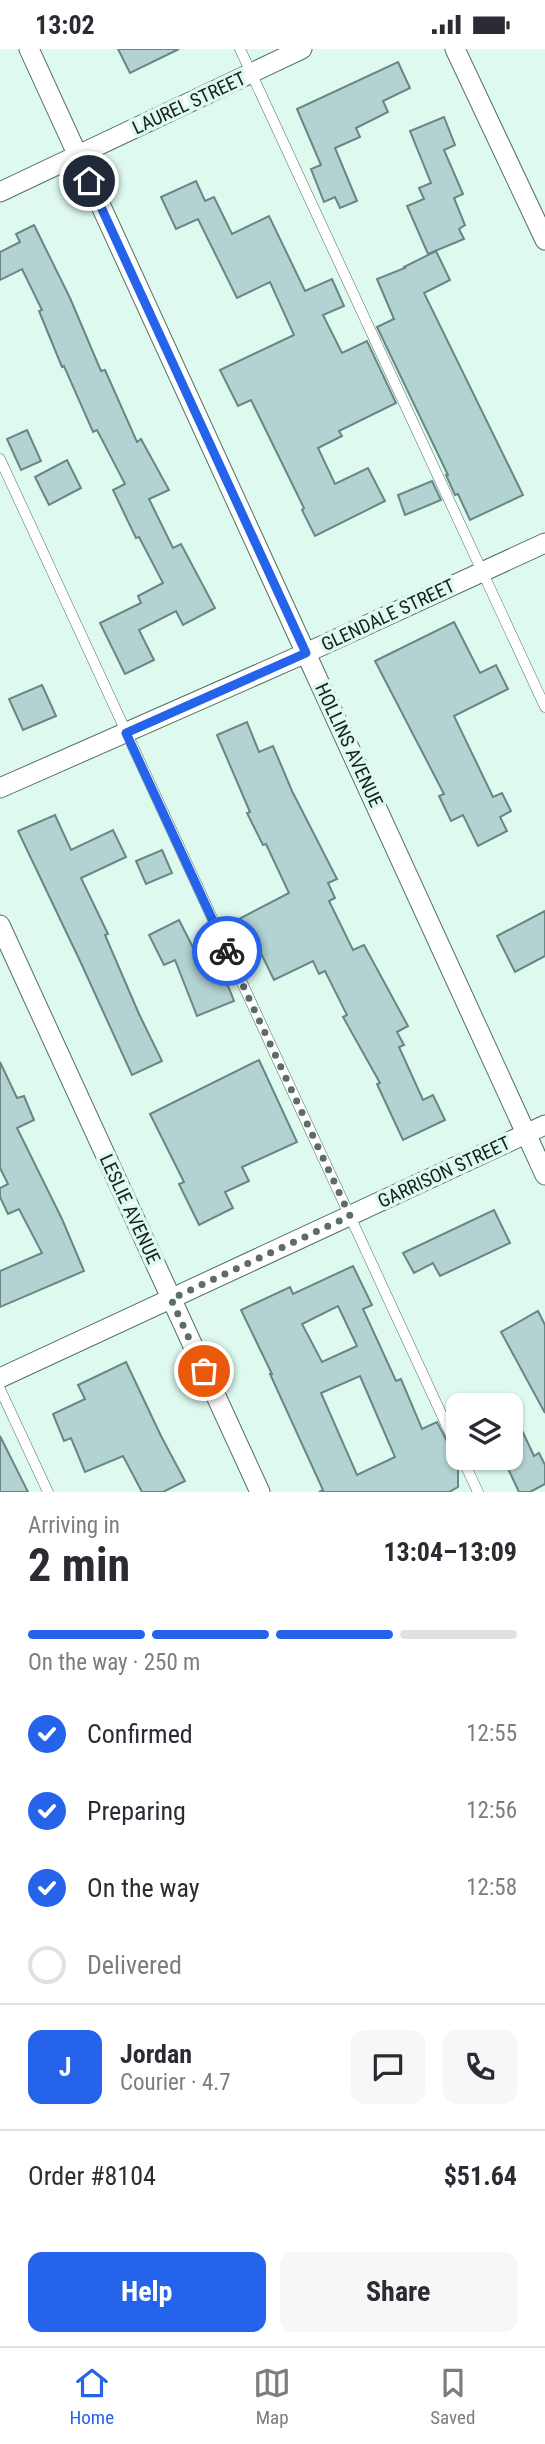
<!DOCTYPE html>
<meta charset="utf-8">
<style>
:root{--surface:#fff;--page:#f7f7f7;--text:#2b2b33;--muted:#7c7c81;--line:#e1e1e2;--accent:#2563eb}
body{margin:0;font-family:"Roboto Condensed",sans-serif;background:var(--page);color:var(--text);height:100vh;display:flex;flex-direction:column;font-size:26px;white-space:nowrap}
*{box-sizing:border-box;margin:0}
p{font-size:23px;color:var(--muted)}
.icon{flex:none;width:38px;height:38px;fill:none;stroke:currentColor;stroke-width:2;stroke-linecap:round;stroke-linejoin:round}
.map{position:relative;height:1443px;overflow:hidden}
.sheet{display:flex;flex-direction:column;background:var(--surface);flex:1}
.sheet>*{flex:none}
.buttons{position:absolute;left:446px;top:1344px;display:grid;gap:14px}
.buttons a{display:grid;place-items:center;width:77px;height:77px;border-radius:14px;background:var(--surface);box-shadow:0 2px 5px #0004;font-size:35px}
.pin{position:absolute;display:grid;place-items:center;width:60px;height:60px;color:#fff;margin:-30px;border:4px solid #fff;border-radius:50%;box-shadow:0 2px 7px #0007}
.courier{position:absolute;display:grid;place-items:center;width:70px;height:70px;margin:-35px;border:5px solid #2563eb;border-radius:50%;background:#fff;color:#222;box-shadow:0 2px 9px #0007}
.headline em{font-style:normal;font-weight:700}
.headline div{display:flex;flex-direction:column-reverse}
.headline{display:flex;align-items:center;justify-content:space-between;height:119px;padding:0 28px}
h1{font-size:46px;font-weight:700;line-height:52px}
.bar{display:grid;grid-template-columns:repeat(4,1fr);gap:10px 7px;align-content:center;height:84px;padding:0 28px}
.bar i{height:9px;border-radius:5px;background:var(--line)}
.bar .on{background:var(--accent)}
.bar p{grid-column:span 4}
.line{display:flex;align-items:center;gap:18px;padding:0 28px;border-top:2px solid var(--line)}
.line div{flex:1}
.round{display:grid;place-items:center;flex:none;width:74px;height:74px;border-radius:14px;background:var(--page)}
ol{padding:0 28px;list-style:none}
li{display:flex;align-items:center;gap:21px;height:77px}
li p{margin-inline-start:auto}
li .icon{padding:7px;border-radius:50%;background:var(--accent);color:#fff;stroke-width:4}
li:last-child{color:var(--muted)}
li i{width:38px;height:38px;border:4px solid var(--line);border-radius:50%}
.action{display:flex;gap:14px;margin-top:auto;padding:14px 28px}
.action a{flex:1;height:80px;border-radius:14px;background:var(--accent);color:#fff;font-size:28px;font-weight:700;line-height:80px;text-align:center}
.action a+a{background:var(--page);color:var(--text)}
.status{display:flex;justify-content:space-between;align-items:center;height:49px;padding:0 35px;background:var(--surface);direction:ltr}
.status svg{height:19px;fill:currentColor}
.dock{display:flex;justify-content:space-around;align-items:center;height:98px;border-top:2px solid var(--line);background:var(--surface);font-size:19px;color:var(--muted)}
.dock a{display:grid;justify-items:center;gap:4px}
.dock .on{color:var(--accent)}
.map>svg:first-child{display:block}
.building{fill:#b3d2d2;stroke:#698686;stroke-width:2;fill-rule:evenodd}
.lines{fill:none;stroke-linecap:round;stroke-linejoin:round}
.service-casing{stroke:#556e64;stroke-width:11}
.minor-casing{stroke:#556e64;stroke-width:21}
.service{stroke:#fff;stroke-width:10}
.minor{stroke:#fff;stroke-width:19}
.done{stroke:#5c6c66;stroke-width:7;stroke-dasharray:0 12.6}
.route{stroke:#2563eb;stroke-width:9}
.labels{text-anchor:middle;dominant-baseline:central;stroke-width:7;stroke-linejoin:round;paint-order:stroke}
.street-label{font-size:19px;fill:#16201c;stroke:#defaef}
</style>
<div class="status"><b>13:02</b><svg viewBox="0 0 49 12"><path d="M0 12V9h3v3zM5 12V6h3v6zM10 12V3h3v9zM15 12V0h3v12zM26 1h20v11H26zM47 4h2v5h-2z"/></svg></div>
<div class="map">
<svg width="545" height="1443" viewBox="0 0 545 1443">
<rect width="100%" height="100%" fill="#defaef"/>
<!-- building -->
<g class="building">
<path d="M118,0H179L130,24Z"/>
<path d="M398,13L410,39L383,52L388,63L356,79L360,88L335,99L357,152L340,159L335,148L324,153L311,120L321,116L297,60Z"/>
<path d="M444,68L455,96L444,101L463,145L454,149L465,176L459,180L464,190L428,205L407,157L424,150L419,139L431,134L410,82Z"/>
<path d="M196,132L205,152L214,148L232,185L269,167L305,242L332,230L344,257L323,266L342,304L367,292L396,354L339,382L342,387L318,399L335,435L368,419L385,452L315,487L302,461L304,459L251,351L238,357L220,321L294,286L270,233L237,249L198,170L176,180L161,148Z"/>
<path d="M34,176L70,249L101,322L105,321L137,393L141,390L169,441L149,450L173,499L181,495L215,559L183,576L176,562L139,581L154,611L125,625L100,574L141,554L138,547L163,534L139,488L136,489L113,441L125,435L97,381L93,383L64,317L62,318L39,262L42,261L22,220L0,231V203L20,193L16,185Z"/>
<path d="M436,202L450,231L424,244L523,446L470,471L458,445L455,446L446,426H448L377,278L394,270L377,230L405,219L404,218Z"/>
<path d="M27,381L41,412L21,421L7,390Z"/>
<path d="M67,411L81,439L49,456L35,428Z"/>
<path d="M432,432L441,451L405,466L398,446Z"/>
<path d="M454,573L480,624L496,616L508,640L454,667L493,748L502,744L511,762L500,768L507,782L478,797L463,766L451,772L439,747L444,745L375,612Z"/>
<path d="M42,636L56,667L23,681L9,650Z"/>
<path d="M247,673L259,703L273,697L292,742L337,830L328,834L335,849L329,852L353,901L364,896L408,977L397,983L404,996L399,998L423,1051L433,1046L445,1071L403,1091L377,1035L380,1034L343,968L347,966L325,922L319,925L313,912L274,931L257,896L253,898L239,870L289,844L266,795L263,796L247,764L250,763L217,686Z"/>
<path d="M55,766L71,801L113,781L126,808L81,829L108,885L105,886L139,965L162,1012L132,1026L81,914L18,782Z"/>
<path d="M162,801L172,824L146,835L136,812Z"/>
<path d="M545,862V907L515,923L497,887Z"/>
<path d="M179,871L206,924L221,919L234,952L197,967L175,911L164,916L149,886Z"/>
<path d="M259,1011L297,1093L242,1118L249,1132L225,1143L233,1159L199,1176L179,1135L184,1133L150,1065Z"/>
<path d="M0,1013L17,1049L24,1047L34,1071L17,1079L62,1170L84,1222L0,1258V1222L42,1204L19,1160L8,1165L0,1148V1139L8,1135L0,1119Z"/>
<path d="M494,1161L510,1194L440,1227L433,1214L414,1224L403,1204Z"/>
<path d="M353,1217L372,1256L363,1260L396,1332L401,1330L422,1380L437,1373L455,1408L458,1419V1438L449,1443H319L323,1441L270,1325H272L241,1261L290,1238L293,1245ZM338,1257L357,1297L322,1313L302,1275ZM360,1327L395,1408L357,1426L321,1344Z"/>
<path d="M538,1262L545,1276V1364L501,1283Z"/>
<path d="M126,1313L161,1387L185,1432L163,1443H142L123,1407L85,1423L71,1389L64,1392L53,1365L85,1350L78,1336Z"/>
<path d="M511,1358L534,1407L539,1404L545,1416V1435L530,1443H519L503,1409H511Z"/>
<path d="M458,1362V1384L450,1366Z"/>
<path d="M0,1387L28,1443H0Z"/>
</g>
<g class="lines">
<!-- service casing -->
<g class="service-casing">
<g id="service">
<path d="M240,0L545,658"/>
<path d="M0,410L458,1401"/>
<path d="M0,1340L48,1443"/>
<path d="M462,1409L478,1443"/>
</g>
</g>
<!-- minor casing -->
<g class="minor-casing">
<g id="minor">
<path d="M29,0L545,1126"/>
<path d="M455,0L545,191"/>
<path d="M0,143L302,0"/>
<path d="M0,739L306,604L545,494"/>
<path d="M0,876L260,1443"/>
<path d="M0,1329L545,1076"/>
</g>
</g>
<!-- service -->
<use href="#service" class="service"/>
<!-- minor -->
<use href="#minor" class="minor"/>
</g>
<g class="lines">
<!-- done -->
<path class="done" d="M204,1322L171,1250L350,1167L227,902"/>
<!-- route -->
<path class="route" d="M89,132L306,604L126,684L227,902"/>
</g>
<g class="labels">
<!-- street labels -->
<g class="street-label">
<text transform="translate(189 54) rotate(-25)">LAUREL STREET</text>
<text transform="translate(388 566) rotate(-25)">GLENDALE STREET</text>
<text transform="translate(349 696) rotate(65)">HOLLINS AVENUE</text>
<text transform="translate(444 1123) rotate(-25)">GARRISON STREET</text>
<text transform="translate(130 1160) rotate(65)">LESLIE AVENUE</text>
</g>
</g>
</svg>
<div class="buttons">
<a><svg class="icon" aria-label="layers" viewBox="0 0 24 24"><path d="M12 4l9 5-9 5-9-5zM3 14l9 5 9-5"/></svg></a>
</div>
<div class="pin" style="left:204px;top:1322px;background:#ea580c"><svg class="icon" aria-label="bag" viewBox="0 0 24 24"><path d="M5 8h14l-1 12H6zM9 8a3 3 0 0 1 6 0"/></svg></div>
<div class="pin" style="left:89px;top:132px;background:#1f2937"><svg class="icon" aria-label="home" viewBox="0 0 24 24"><path d="M3 11l9-7 9 7M6 9v11h12V9"/></svg></div>
<div class="courier" style="left:227px;top:902px"><svg class="icon" aria-label="bike" viewBox="0 0 24 24"><circle cx="6" cy="16" r="4"/><circle cx="18" cy="16" r="4"/><path d="M6 16l4-8h5l3 8M10 8l3 8H6M13 5h3"/></svg></div>
</div>
<section class="sheet">
<div class="headline"><div><h1>2 min</h1><p>Arriving in</p></div><em>13:04–13:09</em></div>
<div class="bar"><i class="on"></i><i class="on"></i><i class="on"></i><i></i><p>On the way · 250 m</p></div>
<ol>
<li><svg class="icon" aria-label="check" viewBox="0 0 24 24"><path d="M5 12l5 5 9-10"/></svg>Confirmed<p>12:55</p></li>
<li><svg class="icon" aria-label="check" viewBox="0 0 24 24"><path d="M5 12l5 5 9-10"/></svg>Preparing<p>12:56</p></li>
<li><svg class="icon" aria-label="check" viewBox="0 0 24 24"><path d="M5 12l5 5 9-10"/></svg>On the way<p>12:58</p></li>
<li><i></i>Delivered</li>
</ol>
<div class="line" style="height:126px"><b class="round" style="background:var(--accent);color:#fff">J</b><div><b>Jordan</b><p>Courier · 4.7</p></div><a class="round"><svg class="icon" aria-label="chat" viewBox="0 0 24 24"><path d="M4 5h16v11H9l-5 4z"/></svg></a><a class="round"><svg class="icon" aria-label="phone" viewBox="0 0 24 24"><path d="M5 4h4l2 5-3 2q2 4 5 5l2-3 5 2v4C11 20 4 13 5 4z"/></svg></a></div>
<div class="line" style="height:91px"><div>Order #8104</div><b>$51.64</b></div>
<div class="action"><a>Help</a><a>Share</a></div>
</section>
<nav class="dock">
<a class="on"><svg class="icon" aria-label="home" viewBox="0 0 24 24"><path d="M3 11l9-7 9 7M6 9v11h12V9"/></svg>Home</a>
<a><svg class="icon" aria-label="map" viewBox="0 0 24 24"><path d="M3 6l6-2 6 2 6-2v14l-6 2-6-2-6 2zM9 4v14M15 6v14"/></svg>Map</a>
<a><svg class="icon" aria-label="saved" viewBox="0 0 24 24"><path d="M7 4h10v16l-5-4-5 4z"/></svg>Saved</a>
</nav>
